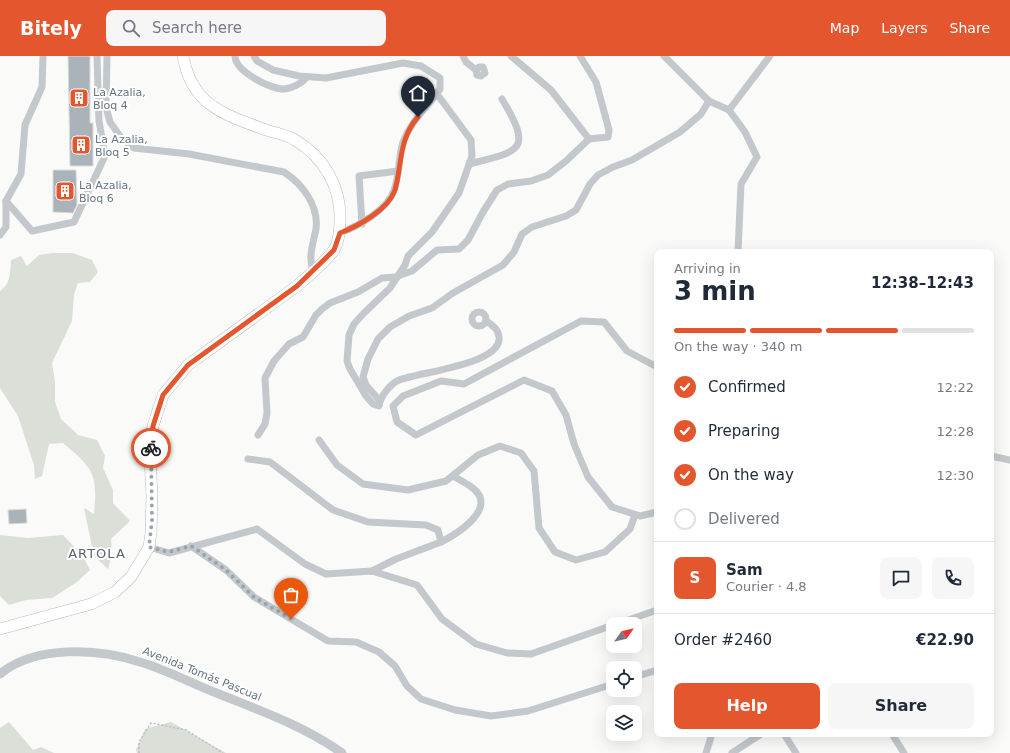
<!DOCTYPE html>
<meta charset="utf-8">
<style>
:root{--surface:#fff;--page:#f6f6f7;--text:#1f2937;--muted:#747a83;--line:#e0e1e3;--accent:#e4572e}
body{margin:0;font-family:"DejaVu Sans",sans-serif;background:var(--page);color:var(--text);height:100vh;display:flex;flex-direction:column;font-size:15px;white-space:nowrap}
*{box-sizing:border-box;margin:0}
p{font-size:13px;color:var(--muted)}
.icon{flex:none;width:22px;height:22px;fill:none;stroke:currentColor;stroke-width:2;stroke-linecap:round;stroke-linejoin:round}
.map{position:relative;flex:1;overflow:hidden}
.sheet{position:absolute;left:654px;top:193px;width:340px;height:488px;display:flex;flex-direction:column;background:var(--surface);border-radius:8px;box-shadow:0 4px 16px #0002}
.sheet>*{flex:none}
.needle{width:26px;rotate:56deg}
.tools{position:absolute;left:606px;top:561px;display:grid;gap:8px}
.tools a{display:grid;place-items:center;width:36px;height:36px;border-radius:8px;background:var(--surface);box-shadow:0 4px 16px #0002;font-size:20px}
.pin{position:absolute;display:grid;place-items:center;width:34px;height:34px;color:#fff;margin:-41px -17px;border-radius:50% 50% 50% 0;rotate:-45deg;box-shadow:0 0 4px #0007}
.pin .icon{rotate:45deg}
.courier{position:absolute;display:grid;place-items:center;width:40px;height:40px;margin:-20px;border:3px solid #e4572e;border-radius:50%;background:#fff;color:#222;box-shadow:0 1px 5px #0007}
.summary em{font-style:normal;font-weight:700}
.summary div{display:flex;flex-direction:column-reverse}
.summary{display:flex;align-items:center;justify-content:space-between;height:68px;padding:0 20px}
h1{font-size:26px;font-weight:700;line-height:30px}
.bar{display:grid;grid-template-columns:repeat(4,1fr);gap:6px 4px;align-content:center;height:48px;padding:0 20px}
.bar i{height:5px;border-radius:3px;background:var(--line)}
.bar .on{background:var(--accent)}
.bar p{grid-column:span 4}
.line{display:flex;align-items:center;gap:10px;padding:0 20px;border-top:1px solid var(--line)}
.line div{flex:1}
.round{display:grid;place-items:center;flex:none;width:42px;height:42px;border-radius:8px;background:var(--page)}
ol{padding:0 20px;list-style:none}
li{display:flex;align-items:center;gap:12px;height:44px}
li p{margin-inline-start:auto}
li .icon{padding:4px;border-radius:50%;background:var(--accent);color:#fff;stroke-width:4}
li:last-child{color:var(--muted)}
li i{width:22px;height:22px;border:2px solid var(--line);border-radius:50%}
.primary-button{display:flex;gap:8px;margin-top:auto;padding:8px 20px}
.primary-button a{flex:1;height:46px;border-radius:8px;background:var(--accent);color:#fff;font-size:16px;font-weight:700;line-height:46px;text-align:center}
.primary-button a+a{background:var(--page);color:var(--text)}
header{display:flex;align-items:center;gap:24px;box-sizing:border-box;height:56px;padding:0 20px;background:var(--accent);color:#fff}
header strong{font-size:19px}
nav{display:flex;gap:22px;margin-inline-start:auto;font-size:14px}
.search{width:280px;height:36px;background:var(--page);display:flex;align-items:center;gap:10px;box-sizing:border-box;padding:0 14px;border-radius:8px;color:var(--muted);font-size:15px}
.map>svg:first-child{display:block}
.green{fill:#dadfd7}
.building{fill:#aab3b9;stroke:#dcdcda}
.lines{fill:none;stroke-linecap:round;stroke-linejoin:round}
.primary-casing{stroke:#b5babe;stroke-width:12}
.path{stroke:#bbbfc2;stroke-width:1.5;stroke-dasharray:2 2;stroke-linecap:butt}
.minor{stroke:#c3c8cc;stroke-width:7}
.tertiary{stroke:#c3c8cc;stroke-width:9}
.primary{stroke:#fff;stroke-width:11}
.done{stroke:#99a4ac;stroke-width:4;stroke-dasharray:0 7.2}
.route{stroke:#e4572e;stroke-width:5}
.labels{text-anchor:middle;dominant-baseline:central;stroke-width:4;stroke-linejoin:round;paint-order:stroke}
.poi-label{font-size:11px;fill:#657683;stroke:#fff;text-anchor:start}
.street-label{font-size:11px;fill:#657683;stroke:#fff}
.quarter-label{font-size:13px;letter-spacing:1px;fill:#57646e;stroke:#fff}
</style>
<header>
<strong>Bitely</strong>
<div class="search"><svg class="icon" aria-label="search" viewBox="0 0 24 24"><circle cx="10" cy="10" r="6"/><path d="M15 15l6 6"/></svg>Search here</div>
<nav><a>Map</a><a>Layers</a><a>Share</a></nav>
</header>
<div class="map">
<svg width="1010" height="697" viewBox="0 0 1010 697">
<rect width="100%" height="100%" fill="#fafaf8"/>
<!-- green -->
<g class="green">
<path d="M53,197H73L92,204L98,216L90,226L78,227L74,238L72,265L52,307L55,326V346L61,363L78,379L97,384L105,400L103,412L113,434V447L130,465L111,483L112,498L108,513L94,500L84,452L94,458C98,418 93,412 63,387L49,388L42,420L35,423L34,409L18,360L0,332V235C11,228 10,215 11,204L21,200L27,210L39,199Z"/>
<path d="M0,479L28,482L63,479L83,500L90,514L77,526L52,542L26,544L9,549L0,540Z"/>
<path d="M9,666L33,694L41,691L54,697H0V672Z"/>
<path d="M171,666L226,697H137L136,694L145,673Z"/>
</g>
<!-- building -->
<g class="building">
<path d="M68,0H90V67H93V110H70Z"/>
<path d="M53,114H76L77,149L73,157L53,156Z"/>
<path d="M26,453L27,467L9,468L8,454Z"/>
</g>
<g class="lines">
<!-- primary casing -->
<g class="primary-casing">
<path id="primary" d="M0,573L91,548L115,536L131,521L149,491L151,477L152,440L150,402L153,370L163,339L188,309L297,230C309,219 325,207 334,194C339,185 340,174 340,164C341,131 324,101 295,84C287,79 277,77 269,75C226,59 192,51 183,0"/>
</g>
<!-- path -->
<path class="path" d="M139,697V686L151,667L186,674L223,697"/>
<!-- minor -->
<g class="minor">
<path d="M43,0L42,31L25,69L21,118L6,145L32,175L74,166L105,100L99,65L97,0"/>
<path d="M107,0L106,51L110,66L122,83L134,92L189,98L284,116C302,128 319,149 316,173C313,188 308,201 313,215"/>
<path d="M235,0C235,15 271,34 285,33C293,32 302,27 307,21"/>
<path d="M254,0L257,5L273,14L299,20L326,22L403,7L421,10L440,22V33C427,51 411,65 403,86C398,101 400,119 394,134C388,154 358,170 340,177"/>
<path d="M463,0L466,6L476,14L477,19L481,20L485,17L483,11H479L476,14"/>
<path d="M511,0L551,34L589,83"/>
<path d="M664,0L709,45L729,54L745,76L757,101L741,128L738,196"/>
<path d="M437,38L471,84L472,100L459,137L432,176L408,200L405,209L390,232L363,258L354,268L349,279L347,305L350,313L366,340L373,348L379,350C380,341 390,328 399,324C420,316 496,309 499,284C500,275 493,269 486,265"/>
<path d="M729,54L770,0"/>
<path d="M469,108C521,95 533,95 502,43"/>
<path d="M362,168L359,120L398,115"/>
<path d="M0,179L6,171V145"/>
<circle cx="479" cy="263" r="7"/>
<path d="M657,311L627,295L604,266L581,265L464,328L441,325L403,340L393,350L397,366L416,379L524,324L552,335L566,359L574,388L588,421L612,451L640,460L657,456"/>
<path d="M380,345L366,329L363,321L368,303L378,283L390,271L409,260L432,252L453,237L503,209L514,196L522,178L532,171L566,160L576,154L590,128L598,119L613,111L632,104L680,76L701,58L709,45"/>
<path d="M258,379L265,368L267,357L265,322L274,305L289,288L303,281L316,259L322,253L330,247L358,236L382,222L395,221L412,215L437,194L459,193L468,184L483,156L497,134L508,128L531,125L548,119L566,105L589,83L608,81L609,74L596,26L580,0"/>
<path d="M319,384L337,409L363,428L408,434L446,425L478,399L500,390L521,397L534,415L539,472L555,496L576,504L605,496L630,473L635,459"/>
<path d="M991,400L1010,404"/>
<path d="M248,403L270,406L333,454L368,466L426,469L438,474L441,486L396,503L372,515"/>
<path d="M441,486C457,478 497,453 474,433C468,428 460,424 453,420"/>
<path d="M191,490L226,514L254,541L328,585L356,586L379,596L395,610L407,630L421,643L455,654L491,660L528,655L613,628"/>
<path d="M149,491L169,497L257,473L305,508L326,518L372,515L417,529L442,563L476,588L507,597L531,598L613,569"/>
<path d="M617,568L657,554"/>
<path d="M635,621L657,614"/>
<path d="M784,678L796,697"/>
<path d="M892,678L904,697"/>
<path d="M706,697L712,678"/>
<path d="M732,697L761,678"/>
</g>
<!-- tertiary -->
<path class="tertiary" d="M0,618C35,589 99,592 140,606C167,614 193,628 219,638C261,655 304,670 342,697"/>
<!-- primary -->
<use href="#primary" class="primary"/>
</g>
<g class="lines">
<!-- done -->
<path class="done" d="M151,392L152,464L149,491L169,496L191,490L226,514L254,541L291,563"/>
<!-- route -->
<path class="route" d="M151,392L153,370L163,339L188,309L297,230L334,194L340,177C358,170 388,154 395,134C402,108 399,82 418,61"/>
</g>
<!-- icons -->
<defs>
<g id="building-square" transform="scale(1)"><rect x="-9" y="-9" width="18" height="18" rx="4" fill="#e4572e" stroke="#fff"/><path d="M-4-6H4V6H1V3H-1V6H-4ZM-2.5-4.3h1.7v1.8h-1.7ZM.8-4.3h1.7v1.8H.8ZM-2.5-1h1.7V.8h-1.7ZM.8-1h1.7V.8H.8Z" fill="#fff"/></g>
</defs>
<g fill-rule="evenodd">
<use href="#building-square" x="79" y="42"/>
<use href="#building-square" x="81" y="89"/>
<use href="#building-square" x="65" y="135"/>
</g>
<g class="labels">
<!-- poi labels -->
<g class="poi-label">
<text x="93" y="36">La Azalia,<tspan x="93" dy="13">Bloq 4</tspan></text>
<text x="95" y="83">La Azalia,<tspan x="95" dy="13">Bloq 5</tspan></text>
<text x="79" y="129">La Azalia,<tspan x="79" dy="13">Bloq 6</tspan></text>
</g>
<!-- street labels -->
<g class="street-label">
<text transform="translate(202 618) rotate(22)">Avenida Tomás Pascual</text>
</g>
<!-- quarter labels -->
<g class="quarter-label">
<text x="97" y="497">ARTOLA</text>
</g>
</g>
</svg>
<div class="tools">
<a><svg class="needle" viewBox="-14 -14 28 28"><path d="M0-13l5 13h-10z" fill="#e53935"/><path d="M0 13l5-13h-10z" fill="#747a83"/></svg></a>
<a><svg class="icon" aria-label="locate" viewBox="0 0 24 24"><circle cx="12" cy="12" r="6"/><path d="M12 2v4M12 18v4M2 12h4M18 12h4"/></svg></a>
<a><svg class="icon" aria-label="layers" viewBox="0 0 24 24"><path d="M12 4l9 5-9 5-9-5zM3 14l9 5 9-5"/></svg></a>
</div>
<div class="pin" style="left:291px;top:563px;background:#ea580c"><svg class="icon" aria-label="bag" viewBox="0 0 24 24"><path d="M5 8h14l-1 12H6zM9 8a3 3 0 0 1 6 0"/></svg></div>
<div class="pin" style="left:418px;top:61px;background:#1f2937"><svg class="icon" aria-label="home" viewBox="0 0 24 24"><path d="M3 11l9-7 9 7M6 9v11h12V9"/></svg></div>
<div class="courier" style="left:151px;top:392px"><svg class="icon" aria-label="bike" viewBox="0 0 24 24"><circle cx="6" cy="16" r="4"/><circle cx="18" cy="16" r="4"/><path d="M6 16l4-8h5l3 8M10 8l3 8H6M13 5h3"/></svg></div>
<section class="sheet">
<div class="summary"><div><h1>3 min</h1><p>Arriving in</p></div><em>12:38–12:43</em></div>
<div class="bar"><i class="on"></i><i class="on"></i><i class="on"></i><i></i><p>On the way · 340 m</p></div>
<ol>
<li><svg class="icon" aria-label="check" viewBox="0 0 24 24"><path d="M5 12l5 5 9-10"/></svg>Confirmed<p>12:22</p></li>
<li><svg class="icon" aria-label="check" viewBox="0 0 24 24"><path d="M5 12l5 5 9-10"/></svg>Preparing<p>12:28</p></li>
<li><svg class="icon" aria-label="check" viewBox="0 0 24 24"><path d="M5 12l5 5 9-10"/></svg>On the way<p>12:30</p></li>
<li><i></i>Delivered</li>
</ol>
<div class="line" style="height:72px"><b class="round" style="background:var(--accent);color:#fff">S</b><div><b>Sam</b><p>Courier · 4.8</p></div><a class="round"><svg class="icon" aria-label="chat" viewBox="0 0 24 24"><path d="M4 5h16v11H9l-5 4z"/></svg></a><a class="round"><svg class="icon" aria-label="phone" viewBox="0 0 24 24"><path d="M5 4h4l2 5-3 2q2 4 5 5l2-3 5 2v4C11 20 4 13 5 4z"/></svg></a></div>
<div class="line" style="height:52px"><div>Order #2460</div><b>€22.90</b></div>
<div class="primary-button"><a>Help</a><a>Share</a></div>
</section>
</div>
